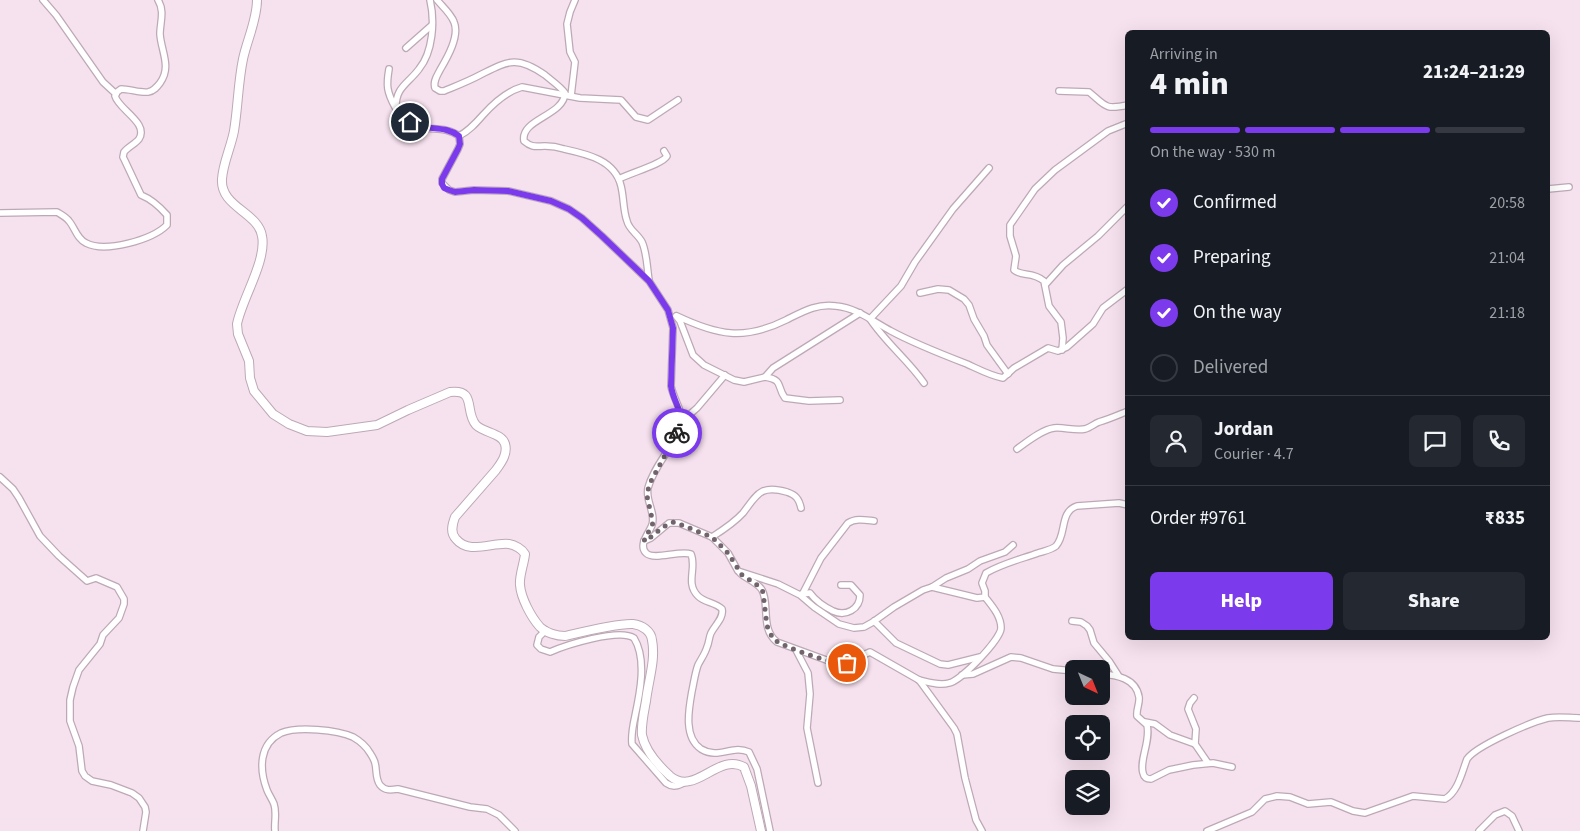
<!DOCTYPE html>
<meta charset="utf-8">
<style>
:root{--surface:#171b24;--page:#242831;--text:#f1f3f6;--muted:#9ea1a6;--line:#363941;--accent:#7c3aed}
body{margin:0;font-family:"Source Sans 3",sans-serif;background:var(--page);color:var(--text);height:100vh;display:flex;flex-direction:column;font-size:19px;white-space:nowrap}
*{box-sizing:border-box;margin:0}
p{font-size:16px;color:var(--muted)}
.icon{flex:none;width:28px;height:28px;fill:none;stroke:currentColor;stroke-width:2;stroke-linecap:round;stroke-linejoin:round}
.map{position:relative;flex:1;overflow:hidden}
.drawer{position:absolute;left:1125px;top:30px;width:425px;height:610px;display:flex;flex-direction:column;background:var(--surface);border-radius:8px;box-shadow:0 5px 20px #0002}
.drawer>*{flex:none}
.needle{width:32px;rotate:137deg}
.controls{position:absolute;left:1065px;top:660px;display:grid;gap:10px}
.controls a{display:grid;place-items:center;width:45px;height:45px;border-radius:8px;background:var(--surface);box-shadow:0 5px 20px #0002;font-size:25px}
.pin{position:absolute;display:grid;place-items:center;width:42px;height:42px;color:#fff;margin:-21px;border:2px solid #fff;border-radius:50%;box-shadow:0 1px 5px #0007}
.courier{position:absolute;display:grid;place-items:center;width:50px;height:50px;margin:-25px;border:4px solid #7c3aed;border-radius:50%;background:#fff;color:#222;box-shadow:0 1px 6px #0007}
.summary em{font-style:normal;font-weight:800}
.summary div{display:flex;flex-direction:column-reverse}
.summary{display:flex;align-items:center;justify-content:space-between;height:85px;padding:0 25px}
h1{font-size:32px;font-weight:800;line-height:38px}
.bar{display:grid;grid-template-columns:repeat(4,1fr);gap:8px 5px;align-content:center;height:60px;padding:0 25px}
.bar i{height:6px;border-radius:4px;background:var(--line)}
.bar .active{background:var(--accent)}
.bar p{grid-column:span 4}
.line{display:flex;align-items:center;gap:12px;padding:0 25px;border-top:1px solid var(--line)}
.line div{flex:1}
.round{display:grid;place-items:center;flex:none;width:52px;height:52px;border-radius:8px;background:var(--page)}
ol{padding:0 25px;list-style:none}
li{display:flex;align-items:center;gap:15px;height:55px}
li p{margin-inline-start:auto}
li .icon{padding:5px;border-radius:50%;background:var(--accent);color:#fff;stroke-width:4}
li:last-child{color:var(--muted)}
li i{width:28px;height:28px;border:2px solid var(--line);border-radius:50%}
.cta{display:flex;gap:10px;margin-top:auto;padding:10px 25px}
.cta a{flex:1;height:58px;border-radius:8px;background:var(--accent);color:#fff;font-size:20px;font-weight:800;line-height:58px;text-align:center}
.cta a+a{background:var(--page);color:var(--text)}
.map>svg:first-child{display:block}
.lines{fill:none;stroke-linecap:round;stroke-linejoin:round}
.street-casing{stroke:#bda9b5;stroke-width:8}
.secondary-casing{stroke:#bda9b5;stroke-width:10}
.street{stroke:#fff;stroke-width:5.5}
.secondary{stroke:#fff;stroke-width:8}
.done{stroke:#71646c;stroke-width:5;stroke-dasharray:0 9}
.route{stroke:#7c3aed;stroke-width:6}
</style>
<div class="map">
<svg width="1580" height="831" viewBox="0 0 1580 831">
<rect width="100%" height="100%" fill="#f6e1ee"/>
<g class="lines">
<!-- street casing -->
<g class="street-casing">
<g id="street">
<path d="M43,0L56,15L103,82L116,94"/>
<path d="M430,0C435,21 433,52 419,69C408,84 395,87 396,109C401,114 407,121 414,125C428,132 445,125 459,136L460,144L458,149L442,179V183L449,190L455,192L474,190L508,191L551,201L569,209L582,218L602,236L649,281L668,310L673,328L671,386C673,398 683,411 681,422C676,446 654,464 648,488C645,500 656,513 652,525C649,533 638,545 646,553C654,561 679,550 691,554C697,568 685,583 698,596C705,603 715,602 722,609C724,618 715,625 711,633C709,637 709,643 707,647C705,654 701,659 698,665C695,673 694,682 692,691C689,708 683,737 701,749C719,760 732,744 749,752L757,769L770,831"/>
<path d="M437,0C443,7 451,14 454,22C460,36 447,58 440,70C437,76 433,81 435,88L440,91H444C456,86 469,81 480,75C508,61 517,55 545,75C552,81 560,86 565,93C564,116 520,119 524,141C532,148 536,146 545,146C551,146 558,147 564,149C587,154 615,160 621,186C624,198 623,210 627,221C629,230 638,234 642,242C647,253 647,268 649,280"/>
<path d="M406,48L432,25"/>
<path d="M389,69C386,86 387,92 395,107"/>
<path d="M1059,91L1089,92C1106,106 1104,110 1128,105"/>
<path d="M571,96L575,62L570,52L567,24L570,12L575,0"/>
<path d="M459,136C469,131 476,123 483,115C493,104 508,91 522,87L580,98L621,100L636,117L648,120L678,100"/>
<path d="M619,179C630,173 663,164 667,156L664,151"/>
<path d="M1548,189L1569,187"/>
<path d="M0,213L57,212C62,215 66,217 69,221C75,228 77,239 86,243C105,253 152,240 167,225V215C160,207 151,199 141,195L125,161L123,157L124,152C128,147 135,144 139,139C149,123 119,110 115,96L117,92L121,89C130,89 140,93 148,92C154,91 157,87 160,83C172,67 161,51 160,34C160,23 165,11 158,0"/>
<path d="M1045,285L1063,265L1098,236L1128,206"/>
<path d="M920,293L938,289L949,290L964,299L969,305L974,319L984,336L987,345L1008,374"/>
<path d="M676,316L680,321L693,355L704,365L734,380L744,382L765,377L773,368L860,313"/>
<path d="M677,316C717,335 744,341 786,320C802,312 817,303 836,306C857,308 872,321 891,331C915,344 941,354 967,364C978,369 991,376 1003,378L1014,368L1048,348L1058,351L1067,347L1093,324L1103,308L1128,289"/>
<path d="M1062,350L1063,338L1061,322L1049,306L1044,281C1032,271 1022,277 1014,270L1016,256L1010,236V225L1035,189L1055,170L1108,131L1128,123"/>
<path d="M765,377C784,380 776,386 785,398L809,401L840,400"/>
<path d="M924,383C908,360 886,343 870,319L901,286L915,262L953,209L989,168"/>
<path d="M681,422L697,408L725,375"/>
<path d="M1017,449C1027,442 1041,430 1054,428C1064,427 1075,431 1085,429C1090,428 1094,424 1099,422C1109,419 1118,415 1128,411"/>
<path d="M0,477L13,489L19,498L40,536L59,556L87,581L96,578L117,587L124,599V604L119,618L103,635L100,644L79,670L73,687L70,700V721L79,746L82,771L85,776L92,781L111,785L132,793L139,798L145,807L146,812L143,831"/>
<path d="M712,537C723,530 734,523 743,513C757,495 760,484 787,492C796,495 799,499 801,508"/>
<path d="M644,541L651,538L669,523H679L712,537L728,553L738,571L778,584L800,595L814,607L839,624L854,628L864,627L873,622L894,607L923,590L932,587L977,598L985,597V591L982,583L986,573C1001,564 1021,559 1038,553C1044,551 1051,550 1056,546C1067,534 1059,512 1077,506L1119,503L1128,505"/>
<path d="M740,573C746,579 757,582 762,590C770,604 760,629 777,642L829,661L844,664L870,652L919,680L954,728L957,734L965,778L976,820L982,831"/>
<path d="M932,587L946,578L968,569L980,561L1005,552L1013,545"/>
<path d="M803,593L821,558L848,523C856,518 865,520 874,521"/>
<path d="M802,594L810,593C815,600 825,607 833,611C846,617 860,609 860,595L851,585H841"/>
<path d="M874,621L896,643L940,664L948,665L980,657"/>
<path d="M1072,621L1081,622L1087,626L1090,630L1094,643L1109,661L1118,675"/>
<path d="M546,630L539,637L537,645L541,649L550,652C566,645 619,628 634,638C647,659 640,693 635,716C633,725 631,735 632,744L666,783C673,788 678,786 685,782"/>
<path d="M796,650L808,673L810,694L807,728L818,783"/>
<path d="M1101,674C1116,675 1136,678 1139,697C1140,703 1136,710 1137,716L1147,725C1151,741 1139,760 1143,773C1144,778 1147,779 1151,779L1169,770L1193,765L1213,763L1232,767"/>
<path d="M962,675L973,674L1011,657L1021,658L1053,669L1074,671"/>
<path d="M919,680C928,682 940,686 949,683C961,681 1001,639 1001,628C1001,616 992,606 985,597"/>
<path d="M1194,698L1190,703L1188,709L1196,729L1195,744L1208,763"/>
<path d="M1145,722L1155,724L1170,735L1195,744"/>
<path d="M275,831C274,822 277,813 274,804C272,799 269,795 267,790C259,769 259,744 281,733C298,726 337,730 353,737C360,741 366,746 370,753C372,756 374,759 375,763C377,770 375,778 380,785C385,791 391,790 398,789L470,807L487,809L499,815L515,831"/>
<path d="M1207,831L1252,812L1265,799L1277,796L1290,797L1308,804L1331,802L1353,811L1365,813L1413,796L1445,799C1458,792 1462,772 1467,759C1476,746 1531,722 1548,718C1559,716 1570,718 1580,718"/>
<path d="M1479,831L1495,815L1505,811L1512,816L1519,831"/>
</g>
</g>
<!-- secondary casing -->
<g class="secondary-casing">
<path id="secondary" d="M257,0C257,20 247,40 243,59C238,83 238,107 234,131C231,147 223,163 222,179C220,207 258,212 262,236C267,260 242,299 237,324L238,334L249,361L250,378L254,391L273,414L289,424L307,431L327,432L377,425L408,410L450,392C477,389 464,411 476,425C484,433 502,433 505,444C508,454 501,463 496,470L455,517C452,525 450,533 456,539C469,555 492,542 509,544C515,545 522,549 525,554C524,564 519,576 520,585C521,598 531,617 540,627C546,633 557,636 565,636C582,632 618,623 633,624C642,625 651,631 652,640C656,660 648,682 646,701C644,712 641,725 642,735C645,750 659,766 670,776C695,797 718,752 744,767L751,786L761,831"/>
</g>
<!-- street -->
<use href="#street" class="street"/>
<!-- secondary -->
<use href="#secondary" class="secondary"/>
</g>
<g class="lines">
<!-- done -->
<path class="done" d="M677,433L649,485L647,496L653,523L644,541C655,536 662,525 674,522L712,537L728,553L742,575L756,584L763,592L767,626L773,639C784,647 836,666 847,663"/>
<!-- route -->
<path class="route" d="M410,122C425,132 444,124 459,136L460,144L458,149L442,179V184L444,188L449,190L455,192L474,190L508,191L551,201L569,209L582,218L602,236L649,281L668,310L673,328L671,386C674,406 686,411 677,433"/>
</g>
</svg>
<div class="controls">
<a><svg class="needle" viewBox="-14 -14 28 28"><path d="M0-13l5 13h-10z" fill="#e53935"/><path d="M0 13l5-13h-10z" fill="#9ea1a6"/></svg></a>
<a><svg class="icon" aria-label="locate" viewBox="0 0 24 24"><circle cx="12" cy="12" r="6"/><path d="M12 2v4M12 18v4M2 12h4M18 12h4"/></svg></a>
<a><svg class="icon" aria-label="layers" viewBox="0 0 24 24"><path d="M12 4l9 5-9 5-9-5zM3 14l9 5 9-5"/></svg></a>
</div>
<div class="pin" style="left:847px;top:663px;background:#ea580c"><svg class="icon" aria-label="bag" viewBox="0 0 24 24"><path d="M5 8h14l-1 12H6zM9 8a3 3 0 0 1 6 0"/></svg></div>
<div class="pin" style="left:410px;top:122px;background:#1f2937"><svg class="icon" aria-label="home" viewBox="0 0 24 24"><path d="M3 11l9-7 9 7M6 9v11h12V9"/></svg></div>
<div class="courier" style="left:677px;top:433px"><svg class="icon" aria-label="bike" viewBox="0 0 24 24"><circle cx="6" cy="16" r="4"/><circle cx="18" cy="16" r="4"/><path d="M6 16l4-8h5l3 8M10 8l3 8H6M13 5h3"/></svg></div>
<section class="drawer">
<div class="summary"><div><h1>4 min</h1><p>Arriving in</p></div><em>21:24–21:29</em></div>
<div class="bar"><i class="active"></i><i class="active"></i><i class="active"></i><i></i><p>On the way · 530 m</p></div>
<ol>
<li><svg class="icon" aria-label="check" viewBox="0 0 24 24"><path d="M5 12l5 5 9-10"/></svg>Confirmed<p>20:58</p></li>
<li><svg class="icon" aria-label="check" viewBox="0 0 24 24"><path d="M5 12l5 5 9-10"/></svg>Preparing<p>21:04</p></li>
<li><svg class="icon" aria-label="check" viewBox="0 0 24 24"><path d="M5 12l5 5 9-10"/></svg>On the way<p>21:18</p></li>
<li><i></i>Delivered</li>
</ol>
<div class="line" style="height:90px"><a class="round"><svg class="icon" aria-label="person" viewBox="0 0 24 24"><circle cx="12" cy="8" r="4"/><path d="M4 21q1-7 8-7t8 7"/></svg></a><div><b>Jordan</b><p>Courier · 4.7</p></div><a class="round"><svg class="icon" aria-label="chat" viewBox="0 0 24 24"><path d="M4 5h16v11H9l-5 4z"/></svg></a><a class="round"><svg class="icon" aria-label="phone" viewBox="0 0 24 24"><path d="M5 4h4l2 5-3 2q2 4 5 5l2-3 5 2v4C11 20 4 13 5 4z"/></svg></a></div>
<div class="line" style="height:65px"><div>Order #9761</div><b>₹835</b></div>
<div class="cta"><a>Help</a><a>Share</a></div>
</section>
</div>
